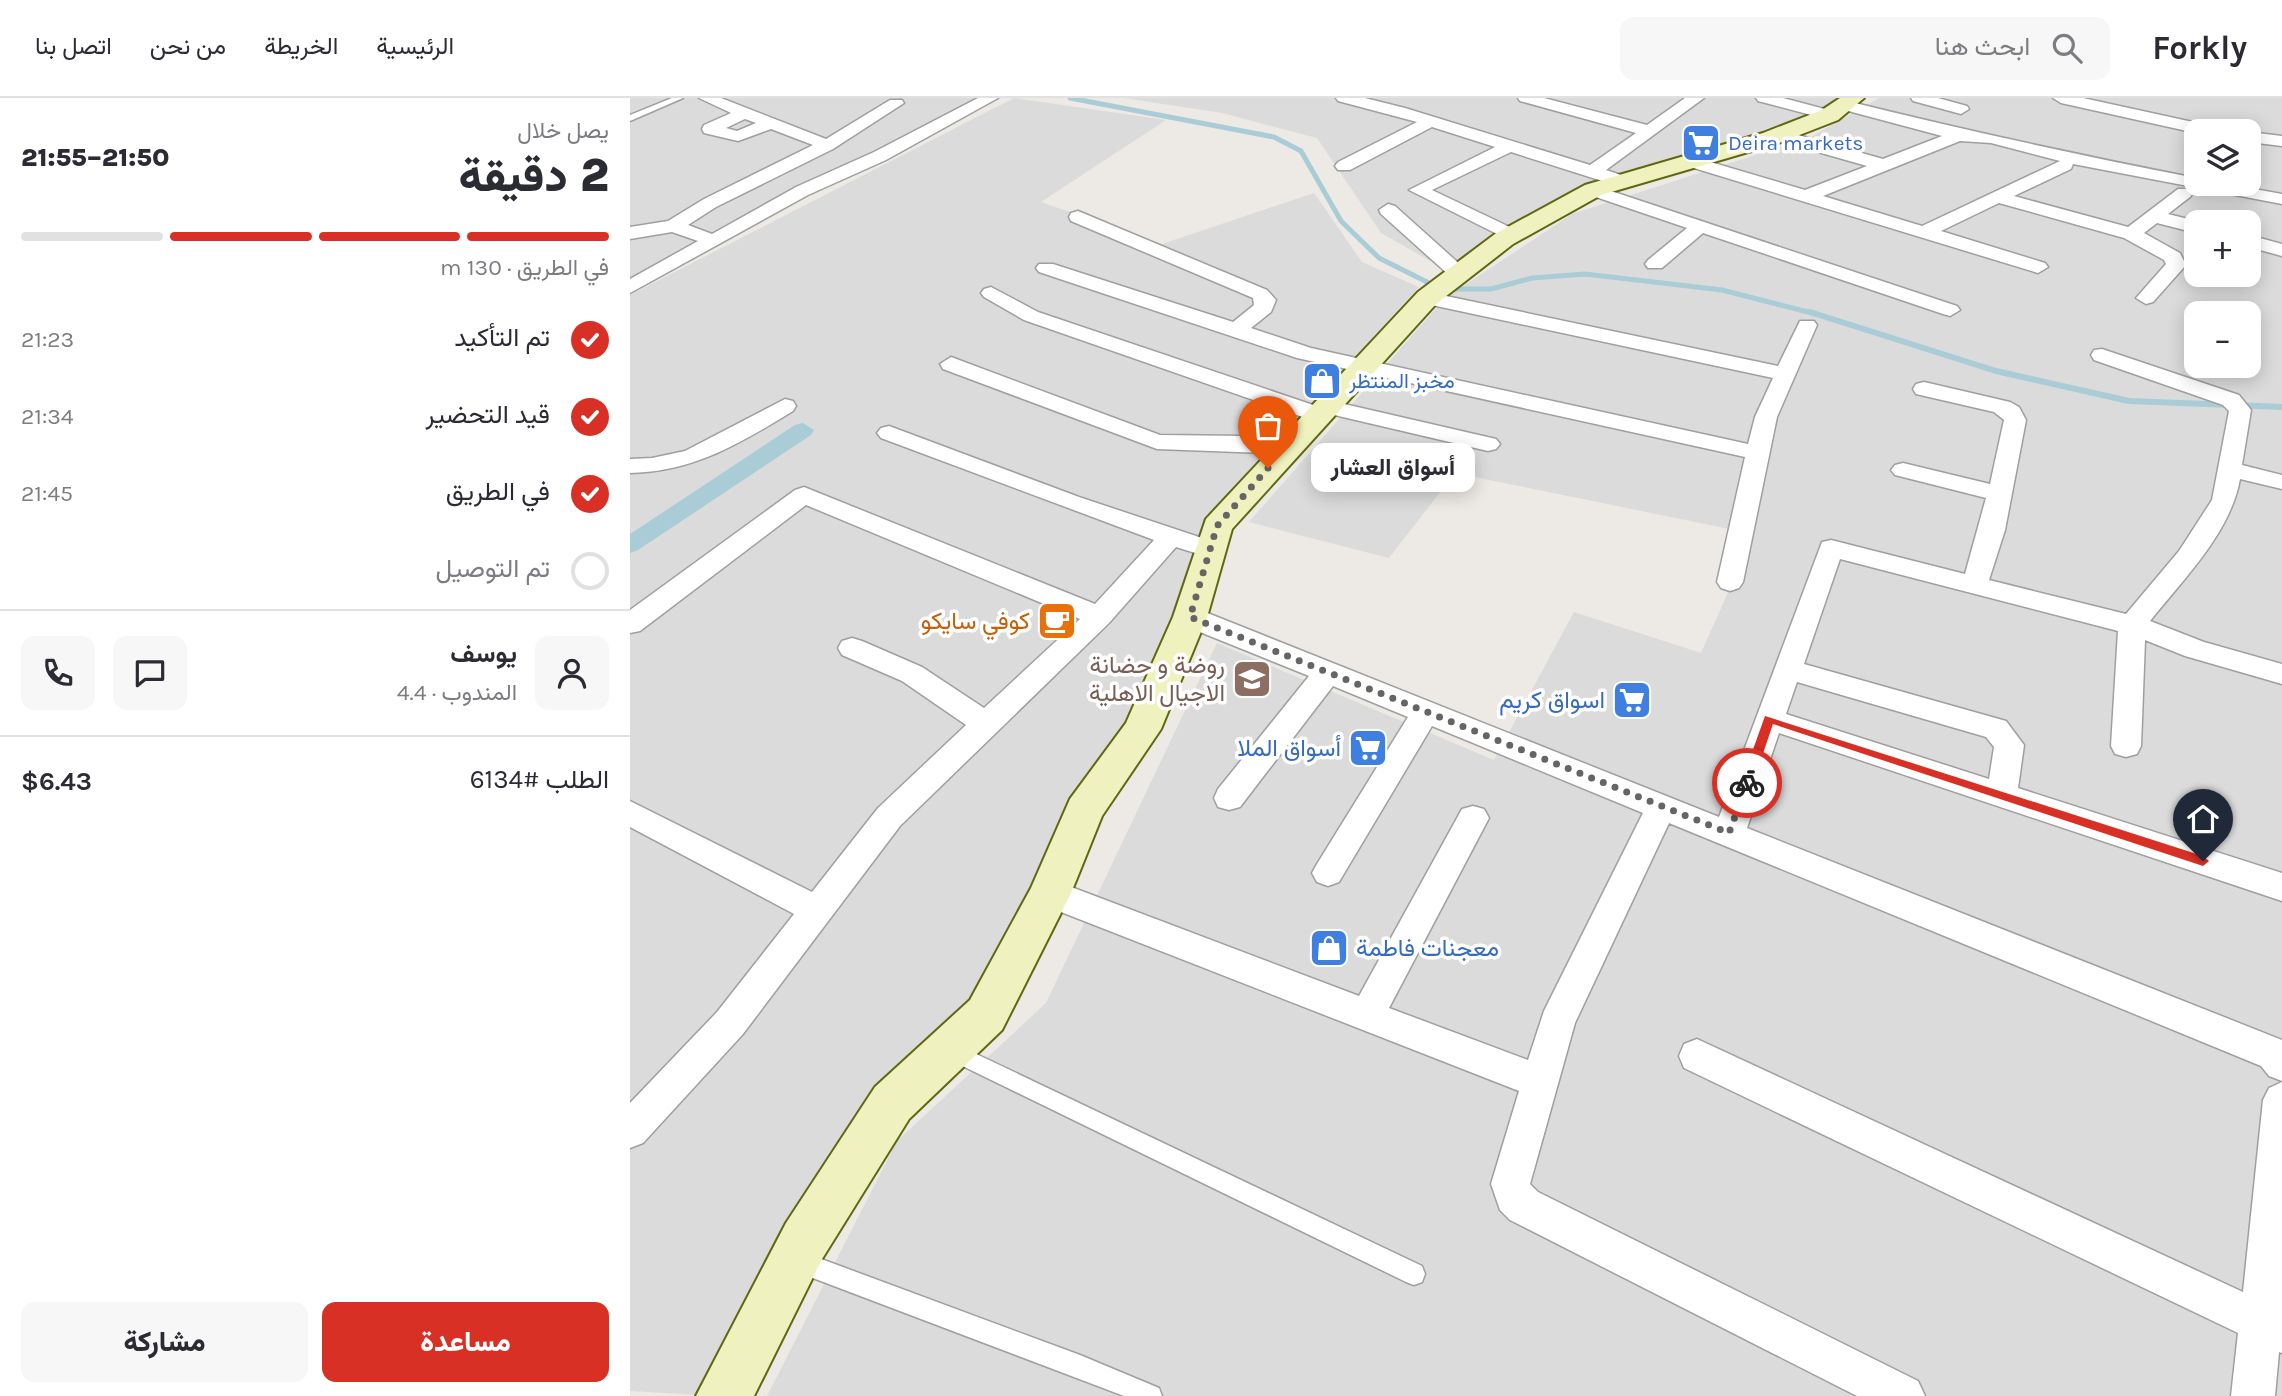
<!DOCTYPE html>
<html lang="ar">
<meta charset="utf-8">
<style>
:root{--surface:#fff;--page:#f7f7f7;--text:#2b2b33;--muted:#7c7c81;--line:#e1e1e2;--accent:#d93025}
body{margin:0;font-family:Karla,Vazirmatn,sans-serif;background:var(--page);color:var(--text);direction:rtl;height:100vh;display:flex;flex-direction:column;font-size:26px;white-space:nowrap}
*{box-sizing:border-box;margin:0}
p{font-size:23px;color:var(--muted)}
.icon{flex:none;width:38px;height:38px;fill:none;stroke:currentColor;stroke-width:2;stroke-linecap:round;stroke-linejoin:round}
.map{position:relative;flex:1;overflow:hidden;direction:ltr}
.sheet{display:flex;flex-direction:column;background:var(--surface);width:630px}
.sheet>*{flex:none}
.buttons{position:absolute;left:1554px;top:21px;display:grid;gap:14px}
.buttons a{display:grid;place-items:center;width:77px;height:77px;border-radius:14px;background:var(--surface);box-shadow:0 4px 18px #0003;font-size:35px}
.pin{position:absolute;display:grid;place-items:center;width:60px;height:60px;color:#fff;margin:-72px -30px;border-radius:50% 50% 50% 0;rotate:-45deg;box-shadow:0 0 7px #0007}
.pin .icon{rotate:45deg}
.courier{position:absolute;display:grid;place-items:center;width:70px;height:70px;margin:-35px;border:5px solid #d93025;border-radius:50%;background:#fff;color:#222;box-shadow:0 2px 9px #0007}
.bubble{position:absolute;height:49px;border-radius:14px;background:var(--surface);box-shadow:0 4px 18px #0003;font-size:23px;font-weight:800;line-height:49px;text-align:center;direction:rtl}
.overview em{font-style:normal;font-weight:800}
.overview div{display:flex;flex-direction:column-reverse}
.overview{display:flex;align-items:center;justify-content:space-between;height:119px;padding:0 21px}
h1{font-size:46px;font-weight:800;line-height:52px}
.bar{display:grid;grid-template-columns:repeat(4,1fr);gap:10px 7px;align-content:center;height:84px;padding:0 21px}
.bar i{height:9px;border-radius:5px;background:var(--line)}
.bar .selected{background:var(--accent)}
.bar p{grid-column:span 4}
.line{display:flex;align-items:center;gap:18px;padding:0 21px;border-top:2px solid var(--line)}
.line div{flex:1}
.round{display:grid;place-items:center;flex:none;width:74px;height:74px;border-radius:14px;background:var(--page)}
ol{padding:0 21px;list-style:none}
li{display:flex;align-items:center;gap:21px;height:77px}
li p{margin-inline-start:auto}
li .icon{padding:7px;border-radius:50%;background:var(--accent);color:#fff;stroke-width:4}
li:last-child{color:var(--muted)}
li i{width:38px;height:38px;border:4px solid var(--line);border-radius:50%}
.button{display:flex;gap:14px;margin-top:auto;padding:14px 21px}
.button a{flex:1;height:80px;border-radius:14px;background:var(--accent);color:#fff;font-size:28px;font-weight:800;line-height:80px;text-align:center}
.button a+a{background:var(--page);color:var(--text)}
header{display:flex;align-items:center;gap:42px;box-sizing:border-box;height:98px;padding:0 35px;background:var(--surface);border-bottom:2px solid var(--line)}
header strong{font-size:33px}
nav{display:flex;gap:38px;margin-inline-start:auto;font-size:24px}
.search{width:490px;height:63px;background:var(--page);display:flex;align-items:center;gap:18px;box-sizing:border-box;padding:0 24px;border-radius:14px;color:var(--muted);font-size:26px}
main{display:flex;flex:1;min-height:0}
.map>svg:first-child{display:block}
.residential{fill:#dbdbdb;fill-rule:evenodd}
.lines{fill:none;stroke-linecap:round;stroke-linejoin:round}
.stream-far1{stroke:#aaccd6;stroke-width:5}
.stream{stroke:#aaccd6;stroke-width:6}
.canal{fill:#aaccd6;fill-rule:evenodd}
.lane-casing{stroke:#9f9f9f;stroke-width:3}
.street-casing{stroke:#9f9f9f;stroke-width:3}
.secondary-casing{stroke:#5f6811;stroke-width:4}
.lane{fill:#fff;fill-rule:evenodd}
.street{fill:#fff;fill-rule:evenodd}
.secondary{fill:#eff2be;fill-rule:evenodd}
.route{fill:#d93025}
.done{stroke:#666564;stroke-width:7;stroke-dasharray:0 12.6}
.labels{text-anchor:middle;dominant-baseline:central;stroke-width:7;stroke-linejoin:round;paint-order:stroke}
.far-shop-label{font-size:21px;fill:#366cbe;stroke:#fff;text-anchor:start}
.food-label{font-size:24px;fill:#c56008;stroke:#fff;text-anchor:end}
.education-label{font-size:24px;fill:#785e54;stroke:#fff;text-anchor:end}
.shop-label{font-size:24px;fill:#366cbe;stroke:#fff;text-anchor:end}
</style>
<header>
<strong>Forkly</strong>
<div class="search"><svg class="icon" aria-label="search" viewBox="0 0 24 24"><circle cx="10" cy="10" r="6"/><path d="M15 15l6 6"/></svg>ابحث هنا</div>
<nav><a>الرئيسية</a><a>الخريطة</a><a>من نحن</a><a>اتصل بنا</a></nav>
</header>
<main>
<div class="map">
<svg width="1652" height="1298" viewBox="0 0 1652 1298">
<rect width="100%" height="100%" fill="#edeae5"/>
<!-- residential -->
<g class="residential">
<path d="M0,0H357L0,185Z"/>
<path d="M384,0L536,22L411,104L532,146L684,95L732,164L789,189L670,317L576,435L521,607L381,871L87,1298L0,1293V197Z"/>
<path d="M494,0H1225L1156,36L923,106L818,173L751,135L687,40L592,15Z"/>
<path d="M1249,0H1652V1298H137L267,1043L416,905L587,545L864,662L944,514L1071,555L1124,436L825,375L759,460L619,424L814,201L942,116L1181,39ZM1566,33H1619V86H1566ZM1566,124H1619V177H1566ZM1566,215H1619V268H1566Z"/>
</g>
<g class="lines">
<!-- stream-far1 -->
<g class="stream-far1">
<path d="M440,0L644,39L671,53L711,123L749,160L797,184"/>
<path d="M818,191H861L902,180L955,176L1092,192L1186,216"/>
</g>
<!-- stream -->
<path class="stream" d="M1180,214L1366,273L1499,303L1652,309"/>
<!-- canal -->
<path class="canal" d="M173,325L184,332L181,337L8,452L0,455V436L165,327Z"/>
<!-- lane casing -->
<g class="lane-casing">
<g id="lane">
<path d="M42,0H53L0,23V17Z"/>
<path d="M321,944L792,1168L795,1176L792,1184L784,1187L776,1184L314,959L311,953L314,947Z"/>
<path d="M167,1152L450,1257L529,1290L532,1298H494L167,1174L159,1171L156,1163L159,1155Z"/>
</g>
</g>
<!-- street casing -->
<g class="street-casing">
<g id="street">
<path d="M69,0H91L196,41L260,2H272L274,5L203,51L86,109L58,127L82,136L166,89L244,54L348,0H368L256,62L178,97L0,195V181L68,143L42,134L0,141V129L38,123L74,101L183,47L141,31L108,43L74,35L72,31L74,27L101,15ZM115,21L126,25L107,33L96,30Z"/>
<path d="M706,0H735L775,10L960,67L1006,35L890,3L888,0H914L1017,27L1055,0H1074L976,72L1000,80L1003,84L1000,88H988L881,54L802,92L888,133L890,137L881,143L779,92L865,49L802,29L720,72H708L705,68L708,64L787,24L708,3Z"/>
<path d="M1126,0H1153L1206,14L1208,17L1200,22L1128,3Z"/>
<path d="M1281,0H1308L1337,8L1339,11L1331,16L1283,3Z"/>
<path d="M1423,0H1453L1581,28L1589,33L1566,35L1431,5Z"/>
<path d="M1213,2C1330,31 1447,57 1566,80V86H1597L1652,96V106L1443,66L1441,71L1384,98L1498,129L1548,91H1560L1563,95L1560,99L1538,116L1570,124H1566V135L1527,125L1514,135L1550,155L1556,167L1523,204L1516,206L1506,200L1536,166L1534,162L1494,140L1369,105L1311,133L1415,165L1418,169L1408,175L1054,67L1051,63L1060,58L1175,92L1237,68L1142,41L1140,37L1142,33H1154L1253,61L1312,38L1207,10L1205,7ZM1330,43L1361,45L1430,63L1292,128L1193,98Z"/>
<path d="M1619,34L1652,38V48L1619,44Z"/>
<path d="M963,87L1327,208L1330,212L1320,218L1313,216L1073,135L1032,170H1018L1015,166L1018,162L1057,130L957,96L954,92Z"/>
<path d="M758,106L765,108L834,170L837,174L834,178H820L751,116L749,112Z"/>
<path d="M448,113L637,192L646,202L641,214L621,230L681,250L1118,346L1125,319L1143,280L797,206L787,200L797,194L1148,268L1170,223H1184L1187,227L1147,319L1113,484L1109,490L1100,493L1091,490L1087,484L1115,359L667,260L409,174L406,170L409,166H423L603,224L624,207L623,200L441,123L439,119L441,115Z"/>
<path d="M1619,137L1652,146V158L1619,149Z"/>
<path d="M361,189L408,214L686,308L697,302L866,341L870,346L866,351L858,353L700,316L697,322H681L394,222L354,199L351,195L354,191Z"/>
<path d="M1472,251L1609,297L1621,312L1612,367L1652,377V391L1610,381C1601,434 1553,482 1520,523L1574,544L1652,566V586L1555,558L1515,542L1511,648L1507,656L1496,659L1485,656L1481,648L1488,533L1210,461L1174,566L1376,623L1394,647L1388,690L1652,775V803L1149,635L1117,730L1652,942V983L1639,978L1631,968L1039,725L945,925L900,1086L908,1094L1288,1283L1295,1298H1227L880,1122L870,1112L861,1086L889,993L408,805L404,795L408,785L420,781L729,898L832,711L843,708L854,711L859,720L759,910L898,962L914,913L1013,715L802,628L709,784L698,788L687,784L682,775L687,766L778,619L703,588L610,709L599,712L588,709L584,700L588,691L679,578L550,526L546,519L550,512L560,510L570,512L1089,719L1192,444L1201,442L1335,476L1356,400L1265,377L1261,372L1265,367L1273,365L1360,386L1374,322L1364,314L1286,296L1283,291L1286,286L1294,284L1380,304L1389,309L1396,322L1375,432L1359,482L1496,516L1549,453L1582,402L1599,313L1593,307L1464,262L1461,257L1464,252ZM1167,584L1356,639L1364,649L1359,681L1156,616Z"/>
<path d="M321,259L530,337L615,338L663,346L667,351L663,356L527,351L313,271L310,266Z"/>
<path d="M155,301L163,303L166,308L163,313C111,345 63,374 0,375V361L22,360L55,353Z"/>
<path d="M259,328L449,399L587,445L591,451L587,457L578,459L546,449L479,525L270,728L113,936L13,1045L0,1050V1005L87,914L164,816L0,729V703L182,794L248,710L336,627L272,583L212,557L208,550L212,543L222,540L232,543L292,569L354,610L450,521L176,407L10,533L0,535V512L165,392L174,389L465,506L524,442L251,340L247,335L251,330Z"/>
<path d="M1067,941L1613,1194L1633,1002L1639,990L1652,984V1255L1649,1254L1645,1298H1601L1608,1235L1054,970L1049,958L1054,946Z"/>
</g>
</g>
<!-- secondary casing -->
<g class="secondary-casing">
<path id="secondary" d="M1210,0H1234L1208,22L1149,45L971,97L883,146L806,206L602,431L577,519L531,631L472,718L441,795L372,932L279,1021L192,1161L124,1298H66L156,1125L245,989L340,902L401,790L440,701L496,625L543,519L576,421L788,194L865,136L955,87L1133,35L1192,12Z"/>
</g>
<!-- lane -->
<use href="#lane" class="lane"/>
<!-- street -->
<use href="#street" class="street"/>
<!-- secondary -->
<use href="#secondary" class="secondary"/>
</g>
<!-- route -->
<path class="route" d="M1135,618L1573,758L1579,763L1573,768L1143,626L1123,685L1117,689L1113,688L1111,685Z"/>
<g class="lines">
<!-- done -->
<path class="done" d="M638,370L587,428L560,519L1099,735L1117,685"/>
</g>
<!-- icons -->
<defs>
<g id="supermarket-square" transform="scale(2.0125)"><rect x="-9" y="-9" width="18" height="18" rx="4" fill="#3f7fe0" stroke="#fff"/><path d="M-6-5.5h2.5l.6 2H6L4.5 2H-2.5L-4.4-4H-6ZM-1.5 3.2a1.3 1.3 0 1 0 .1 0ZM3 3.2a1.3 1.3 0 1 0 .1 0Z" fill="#fff"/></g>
<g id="shop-square" transform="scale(2.0125)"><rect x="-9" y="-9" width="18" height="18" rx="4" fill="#3f7fe0" stroke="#fff"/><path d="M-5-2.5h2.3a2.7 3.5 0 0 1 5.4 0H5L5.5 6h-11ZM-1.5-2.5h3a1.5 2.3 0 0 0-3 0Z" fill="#fff"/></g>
<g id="cafe-square" transform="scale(2.0125)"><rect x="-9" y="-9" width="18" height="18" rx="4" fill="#e8710a" stroke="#fff"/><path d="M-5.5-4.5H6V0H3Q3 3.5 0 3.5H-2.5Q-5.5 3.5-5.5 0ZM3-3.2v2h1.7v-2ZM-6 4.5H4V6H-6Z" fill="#fff"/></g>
<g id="school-square" transform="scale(2.0125)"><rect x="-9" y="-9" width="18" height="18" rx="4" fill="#8d6e63" stroke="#fff"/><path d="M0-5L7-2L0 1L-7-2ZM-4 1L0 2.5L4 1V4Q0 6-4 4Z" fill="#fff"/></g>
</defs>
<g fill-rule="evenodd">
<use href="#supermarket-square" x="1071" y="45"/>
<use href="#shop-square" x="692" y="283"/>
<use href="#cafe-square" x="427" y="523"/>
<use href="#school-square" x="622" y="581"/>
<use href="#supermarket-square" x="1002" y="602"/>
<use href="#supermarket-square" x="738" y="650"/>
<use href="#shop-square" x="699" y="850"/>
</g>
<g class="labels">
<!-- far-shop labels -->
<g class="far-shop-label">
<text x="1098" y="45">Deira markets</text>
<text x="719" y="283">مخبز المنتظر</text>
</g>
<!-- food labels -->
<g class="food-label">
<text x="400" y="523">كوفي سايكو</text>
</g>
<!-- education labels -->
<g class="education-label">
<text x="595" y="567">روضة و حضانة<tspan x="595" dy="28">الاجيال الاهلية</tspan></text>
</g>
<!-- shop labels -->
<g class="shop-label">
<text x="975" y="602">اسواق كريم</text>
<text x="711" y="650">أسواق الملا</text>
<text x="726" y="850" text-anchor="start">معجنات فاطمة</text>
</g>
</g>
</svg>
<div class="buttons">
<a><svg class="icon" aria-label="layers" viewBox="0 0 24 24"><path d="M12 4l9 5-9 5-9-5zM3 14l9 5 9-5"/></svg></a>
<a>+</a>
<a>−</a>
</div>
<div class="pin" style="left:638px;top:370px;background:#ea580c"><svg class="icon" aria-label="bag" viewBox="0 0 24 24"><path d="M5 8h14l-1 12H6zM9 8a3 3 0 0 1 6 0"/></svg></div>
<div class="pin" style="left:1573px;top:763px;background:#1f2937"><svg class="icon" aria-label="home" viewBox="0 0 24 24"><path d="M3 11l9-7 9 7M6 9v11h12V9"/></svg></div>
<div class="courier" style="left:1117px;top:685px"><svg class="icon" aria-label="bike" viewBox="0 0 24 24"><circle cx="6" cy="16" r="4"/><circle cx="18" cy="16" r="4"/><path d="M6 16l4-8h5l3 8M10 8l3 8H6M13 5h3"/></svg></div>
<div class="bubble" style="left:681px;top:345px;width:164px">أسواق العشار</div>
</div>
<section class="sheet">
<div class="overview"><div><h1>2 دقيقة</h1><p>يصل خلال</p></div><em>21:50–21:55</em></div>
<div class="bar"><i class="selected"></i><i class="selected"></i><i class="selected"></i><i></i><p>في الطريق · 130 m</p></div>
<ol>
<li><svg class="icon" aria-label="check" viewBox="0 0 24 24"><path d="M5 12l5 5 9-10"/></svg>تم التأكيد<p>21:23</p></li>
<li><svg class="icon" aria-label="check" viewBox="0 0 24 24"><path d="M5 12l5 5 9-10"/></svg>قيد التحضير<p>21:34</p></li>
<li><svg class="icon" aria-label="check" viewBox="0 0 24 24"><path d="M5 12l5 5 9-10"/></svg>في الطريق<p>21:45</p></li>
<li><i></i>تم التوصيل</li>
</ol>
<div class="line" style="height:126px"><a class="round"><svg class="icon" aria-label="person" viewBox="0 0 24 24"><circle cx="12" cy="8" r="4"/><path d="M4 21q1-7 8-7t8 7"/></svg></a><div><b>يوسف</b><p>المندوب · 4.4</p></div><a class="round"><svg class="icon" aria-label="chat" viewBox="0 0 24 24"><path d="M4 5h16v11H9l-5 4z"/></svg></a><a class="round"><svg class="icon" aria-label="phone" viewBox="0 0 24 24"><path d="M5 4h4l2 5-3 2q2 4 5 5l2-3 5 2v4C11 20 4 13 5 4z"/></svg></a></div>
<div class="line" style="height:91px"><div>الطلب #6134</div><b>$6.43</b></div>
<div class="button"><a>مساعدة</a><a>مشاركة</a></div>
</section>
</main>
